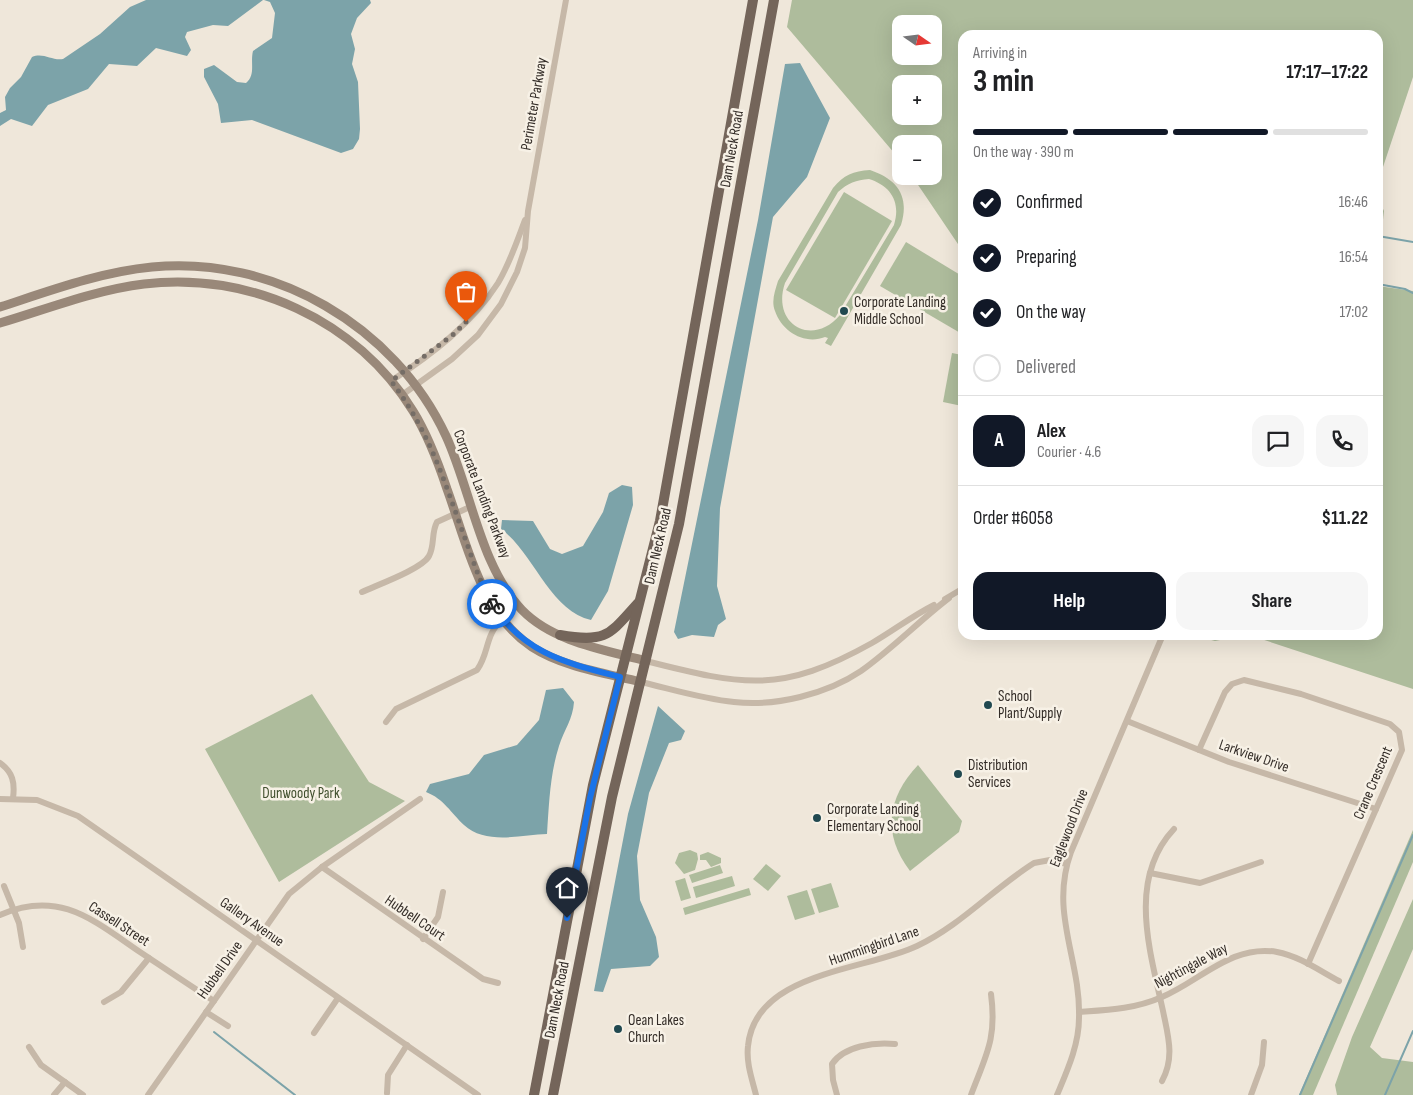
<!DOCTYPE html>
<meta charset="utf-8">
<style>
:root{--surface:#fff;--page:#f6f6f6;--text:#202124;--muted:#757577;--line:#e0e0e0;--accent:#111827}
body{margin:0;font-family:"Sofia Sans Condensed",sans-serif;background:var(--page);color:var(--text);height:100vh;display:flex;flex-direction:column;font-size:19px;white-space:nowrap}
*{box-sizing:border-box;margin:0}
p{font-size:16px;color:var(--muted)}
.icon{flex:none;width:28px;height:28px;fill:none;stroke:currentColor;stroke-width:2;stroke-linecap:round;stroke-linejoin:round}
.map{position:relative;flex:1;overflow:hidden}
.details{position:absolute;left:958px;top:30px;width:425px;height:610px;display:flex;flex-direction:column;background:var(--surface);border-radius:15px;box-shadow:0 5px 20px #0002}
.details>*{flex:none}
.needle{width:32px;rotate:104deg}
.fabs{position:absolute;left:892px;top:15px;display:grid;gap:10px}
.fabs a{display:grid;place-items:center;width:50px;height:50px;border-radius:10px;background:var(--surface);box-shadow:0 5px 20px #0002;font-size:25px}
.pin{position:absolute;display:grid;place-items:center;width:42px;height:42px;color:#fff;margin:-51px -21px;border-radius:50% 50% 50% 0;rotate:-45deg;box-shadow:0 0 5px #0007}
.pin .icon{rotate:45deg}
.courier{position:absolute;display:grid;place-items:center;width:50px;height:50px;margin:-25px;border:4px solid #1a73e8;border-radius:50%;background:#fff;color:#222;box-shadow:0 1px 6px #0007}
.summary em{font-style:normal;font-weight:700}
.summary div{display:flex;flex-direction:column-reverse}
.summary{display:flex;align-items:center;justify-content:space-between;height:85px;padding:0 15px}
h1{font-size:32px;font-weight:700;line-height:38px}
.bar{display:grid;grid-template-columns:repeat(4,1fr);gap:8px 5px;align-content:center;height:60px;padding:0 15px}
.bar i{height:6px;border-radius:4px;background:var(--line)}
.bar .active{background:var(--accent)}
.bar p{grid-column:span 4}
.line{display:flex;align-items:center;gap:12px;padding:0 15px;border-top:1px solid var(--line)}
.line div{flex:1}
.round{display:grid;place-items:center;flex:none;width:52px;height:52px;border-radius:15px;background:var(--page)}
ol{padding:0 15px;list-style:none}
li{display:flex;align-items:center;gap:15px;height:55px}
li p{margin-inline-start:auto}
li .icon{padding:5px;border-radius:50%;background:var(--accent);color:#fff;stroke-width:4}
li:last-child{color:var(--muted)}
li i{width:28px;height:28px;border:2px solid var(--line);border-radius:50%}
.action{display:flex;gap:10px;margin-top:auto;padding:10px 15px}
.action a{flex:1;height:58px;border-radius:15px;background:var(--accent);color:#fff;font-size:20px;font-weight:700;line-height:58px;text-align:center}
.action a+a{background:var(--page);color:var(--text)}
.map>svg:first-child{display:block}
.green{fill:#aebc9c;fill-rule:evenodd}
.water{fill:#7ca3a9}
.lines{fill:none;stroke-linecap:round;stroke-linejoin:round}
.stream{stroke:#7ca3a9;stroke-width:2}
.street{stroke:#c6b8a8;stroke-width:6}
.secondary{stroke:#998879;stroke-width:9}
.primary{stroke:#74655a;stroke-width:10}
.done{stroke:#756d66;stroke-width:5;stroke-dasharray:0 9}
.route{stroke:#1a73e8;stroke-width:6}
.poi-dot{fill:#214950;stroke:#f7f1e6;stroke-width:2}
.labels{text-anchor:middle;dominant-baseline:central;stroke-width:5;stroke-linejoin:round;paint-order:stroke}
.street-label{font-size:15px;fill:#332c27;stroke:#f7f1e6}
.poi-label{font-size:15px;fill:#332c27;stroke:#f7f1e6;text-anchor:start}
.park-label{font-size:15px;fill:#404f2d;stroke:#f7f1e6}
</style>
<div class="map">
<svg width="1413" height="1095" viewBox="0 0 1413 1095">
<rect width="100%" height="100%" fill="#efe7da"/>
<!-- green -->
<g class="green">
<path d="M792,0H1413V77L1378,182V35H962V250L912,176H934V144H901V161L787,27ZM901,24H934V56H901ZM901,84H934V116H901Z"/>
<path d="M870,170C897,179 910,196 901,225L831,346L825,343L828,338L825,337C805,345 782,332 775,311C771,301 775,291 778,281L833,188C844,175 853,171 870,170ZM869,179C891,186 901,202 894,225L840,315C812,348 771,324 785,283L838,192C848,183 856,180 869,179Z"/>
<path d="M844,192L892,221L835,318L786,290Z"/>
<path d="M1378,198L1384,211L1378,261Z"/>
<path d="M906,242L962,276V334L880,286Z"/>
<path d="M1378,286L1413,291V689L1249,635H1378Z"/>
<path d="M952,353L962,355V406L943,402Z"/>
<path d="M1193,635H1245L1215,641Z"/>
<path d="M312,694L369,782L405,801L279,882L205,749Z"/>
<path d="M918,765L962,821L959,832L910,871C882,834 887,798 918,765Z"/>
<path d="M1413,830V862L1313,1095H1299Z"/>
<path d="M690,850L697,853L698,859L695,870L684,874L675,863L679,853Z"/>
<path d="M708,852L721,858V863L711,867L706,860H700V855Z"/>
<path d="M766,864L781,876L768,891L753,879Z"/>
<path d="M720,865L723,873L692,883L689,875Z"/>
<path d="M732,876L735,886L696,898L693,887Z"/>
<path d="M685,878L691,898L681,901L675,881Z"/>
<path d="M831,883L839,907L819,913L811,889Z"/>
<path d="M749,888L751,895L685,915L683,908Z"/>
<path d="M807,890L815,914L795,920L787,896Z"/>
<path d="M1413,899V949L1370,1047L1382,1058L1413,1062V1095H1337L1335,1085L1352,1037Z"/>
</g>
<!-- water -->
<g class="water">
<path d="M146,0H263L228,26L213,25L187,32L185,37L191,50L187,56L156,48L137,66L109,64L88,89L48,105L32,126L11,119L0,126V113L6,110L5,97L10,88L21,77L32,57C43,52 52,61 63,59L100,34L130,7Z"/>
<path d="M264,0H370L371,3L357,18L351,34L355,49L352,64L358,82L360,129L359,139L353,149L341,153L252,120L221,123L218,104L204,77V69L214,65L237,82L246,83C256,75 250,63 253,51L272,38L275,13L270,2Z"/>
<path d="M800,63L830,118L807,177L773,217L720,508L717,586L726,619L718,625L714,637L692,635L678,639L674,632L758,220L785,64Z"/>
<path d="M622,485L632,487L633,505L608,591L591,620C550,611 533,552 501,529L502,520L533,521L550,549L562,554L583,546L603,512L609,493Z"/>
<path d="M563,688L574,702C573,719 564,730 559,746C550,774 549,804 547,834C521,835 485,845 464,825C451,813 444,799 426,792L430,784L469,774L484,755L517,745L539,720L546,690Z"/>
<path d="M658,706L685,731L681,740L669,743L649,793L637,856L640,900L656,937L659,957L650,966L611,969L603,992L594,991L628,814Z"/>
</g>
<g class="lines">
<!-- stream -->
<g class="stream">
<path d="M1378,236L1413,242"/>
<path d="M1378,284L1405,289L1413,293"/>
<path d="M214,1032L295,1095"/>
<path d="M1300,1095L1413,835"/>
<path d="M1385,1095L1413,1031"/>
</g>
<!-- street -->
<g class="street">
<path d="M391,381C431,355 472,324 498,283C510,263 517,241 525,220"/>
<path d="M402,395L452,359L478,335L501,304L517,272L525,248L528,211L566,0"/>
<path d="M362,592C377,585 422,569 429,556C435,545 431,533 437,522L472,506"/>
<path d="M945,599L962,589"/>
<path d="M646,661C744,686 781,694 872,643C893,631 912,616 934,605"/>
<path d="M641,682C671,689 703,699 734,702C775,707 827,694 861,671C892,649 919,621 949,598"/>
<path d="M1127,721L1229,762L1376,809"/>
<path d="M386,722L396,709L477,670C490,652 484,635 503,619"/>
<path d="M1199,750L1225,692L1232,684L1244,680L1301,694L1390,724L1399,732L1402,750L1308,964"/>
<path d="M0,763C13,772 15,783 13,798"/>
<path d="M0,799L37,800L78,816L478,1095"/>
<path d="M322,867L483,979L498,983"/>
<path d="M1150,873L1200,883L1261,862"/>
<path d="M4,886L19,923L23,947"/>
<path d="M0,915C59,889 93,920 140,952C164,968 189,985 214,1001"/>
<path d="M423,939L438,917L443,892"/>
<path d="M104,1002L121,992L149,958"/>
<path d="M206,1012L228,1026"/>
<path d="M1079,1012C1108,1010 1135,1009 1162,997C1200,981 1232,944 1277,952C1299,956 1320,971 1339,981"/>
<path d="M314,1033L338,998"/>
<path d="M29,1047L41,1065L83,1095"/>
<path d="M1162,1081C1175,1057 1168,1036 1163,1011C1150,951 1127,879 1174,829"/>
<path d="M387,1093L388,1075L407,1045"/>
<path d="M54,1095L65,1082"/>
<path d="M148,1095L289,894L322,867L420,799"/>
<path d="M756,1095C752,1079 746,1063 748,1046C755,972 864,971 917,946C960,926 994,888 1034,863L1050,860L1067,864"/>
<path d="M837,1095L833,1080L832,1064C844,1046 874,1042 895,1044"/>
<path d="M971,1095C986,1055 997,1039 991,994"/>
<path d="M1057,1095C1067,1071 1079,1045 1079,1018C1081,959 1049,913 1071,852L1162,637"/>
<path d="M1251,1095L1262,1065L1264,1042"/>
</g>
<!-- secondary -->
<g class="secondary">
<path d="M0,307C49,291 100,272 152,267C273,255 395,326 446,436C471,490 480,566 522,610C553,642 605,650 646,661"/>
<path d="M0,323C47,309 95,290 144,284C249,271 357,320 413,411C428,435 438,462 447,489C467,544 480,612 532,647C563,667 605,673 641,682"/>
</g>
<!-- primary -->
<g class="primary">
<path d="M560,635C607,643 609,635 638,603"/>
<path d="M534,1095L593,785L660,521L753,0"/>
<path d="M553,1095L612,797L679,524L774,0"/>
</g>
</g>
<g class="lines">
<!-- done -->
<path class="done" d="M466,322L454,334L391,381C428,429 443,477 463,533C472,557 479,581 492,604"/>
<!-- route -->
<path class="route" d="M492,604C524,654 567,663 620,677L590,798L567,918"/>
</g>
<!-- markers -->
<g class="poi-dot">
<circle cx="844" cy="311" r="5"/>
<circle cx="988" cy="705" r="5"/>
<circle cx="958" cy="774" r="5"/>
<circle cx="817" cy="818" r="5"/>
<circle cx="618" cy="1029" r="5"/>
</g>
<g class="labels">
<!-- street labels -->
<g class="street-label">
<text transform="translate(534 104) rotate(-80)">Perimeter Parkway</text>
<text transform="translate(732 149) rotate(-80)">Dam Neck Road</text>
<text transform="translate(482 494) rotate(69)">Corporate Landing Parkway</text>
<text transform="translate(658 546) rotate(-77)">Dam Neck Road</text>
<text transform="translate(1254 756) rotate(19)">Larkview Drive</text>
<text transform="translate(1373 783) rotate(-67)">Crane Crescent</text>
<text transform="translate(1069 828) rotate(-69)">Eaglewood Drive</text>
<text transform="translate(415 918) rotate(34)">Hubbell Court</text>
<text transform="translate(252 922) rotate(35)">Gallery Avenue</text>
<text transform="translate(119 924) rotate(33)">Cassell Street</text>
<text transform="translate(874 946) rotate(-19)">Hummingbird Lane</text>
<text transform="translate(1191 966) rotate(-28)">Nightingale Way</text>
<text transform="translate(220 970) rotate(-55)">Hubbell Drive</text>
<text transform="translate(557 1000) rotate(-79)">Dam Neck Road</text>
</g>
<!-- poi labels -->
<g class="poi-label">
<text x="854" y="302">Corporate Landing<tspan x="854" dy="17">Middle School</tspan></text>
<text x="998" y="696">School<tspan x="998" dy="17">Plant/Supply</tspan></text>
<text x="968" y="765">Distribution<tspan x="968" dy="17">Services</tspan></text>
<text x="827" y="809">Corporate Landing<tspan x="827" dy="17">Elementary School</tspan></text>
<text x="628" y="1020">Oean Lakes<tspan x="628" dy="17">Church</tspan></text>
</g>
<!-- park labels -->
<g class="park-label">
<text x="301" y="793">Dunwoody Park</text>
</g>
</g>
</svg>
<div class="fabs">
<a><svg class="needle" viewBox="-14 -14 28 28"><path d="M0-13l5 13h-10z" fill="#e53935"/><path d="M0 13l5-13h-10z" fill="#757577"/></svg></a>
<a>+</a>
<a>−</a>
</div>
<div class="pin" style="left:466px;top:322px;background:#ea580c"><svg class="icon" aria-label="bag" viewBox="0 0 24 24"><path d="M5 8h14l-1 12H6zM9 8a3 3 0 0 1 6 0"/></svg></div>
<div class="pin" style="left:567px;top:918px;background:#1f2937"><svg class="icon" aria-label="home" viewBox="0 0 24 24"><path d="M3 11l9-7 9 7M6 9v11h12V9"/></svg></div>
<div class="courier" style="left:492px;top:604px"><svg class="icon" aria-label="bike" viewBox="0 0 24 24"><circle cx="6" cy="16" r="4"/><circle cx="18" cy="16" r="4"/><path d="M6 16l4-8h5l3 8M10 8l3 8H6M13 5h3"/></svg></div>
<section class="details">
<div class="summary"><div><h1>3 min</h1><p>Arriving in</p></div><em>17:17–17:22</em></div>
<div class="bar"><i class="active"></i><i class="active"></i><i class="active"></i><i></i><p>On the way · 390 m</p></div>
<ol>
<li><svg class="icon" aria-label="check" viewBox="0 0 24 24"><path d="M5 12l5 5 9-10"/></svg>Confirmed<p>16:46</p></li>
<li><svg class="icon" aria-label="check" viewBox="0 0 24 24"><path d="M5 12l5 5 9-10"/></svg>Preparing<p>16:54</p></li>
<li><svg class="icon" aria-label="check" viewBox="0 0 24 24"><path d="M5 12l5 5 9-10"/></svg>On the way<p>17:02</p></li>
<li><i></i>Delivered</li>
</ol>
<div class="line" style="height:90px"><b class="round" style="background:var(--accent);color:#fff">A</b><div><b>Alex</b><p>Courier · 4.6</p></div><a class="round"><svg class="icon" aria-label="chat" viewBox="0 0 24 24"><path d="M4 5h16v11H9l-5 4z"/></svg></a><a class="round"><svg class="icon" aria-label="phone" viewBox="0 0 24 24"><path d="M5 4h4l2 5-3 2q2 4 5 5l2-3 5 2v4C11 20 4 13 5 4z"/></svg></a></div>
<div class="line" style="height:65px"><div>Order #6058</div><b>$11.22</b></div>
<div class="action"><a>Help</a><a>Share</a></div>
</section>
</div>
